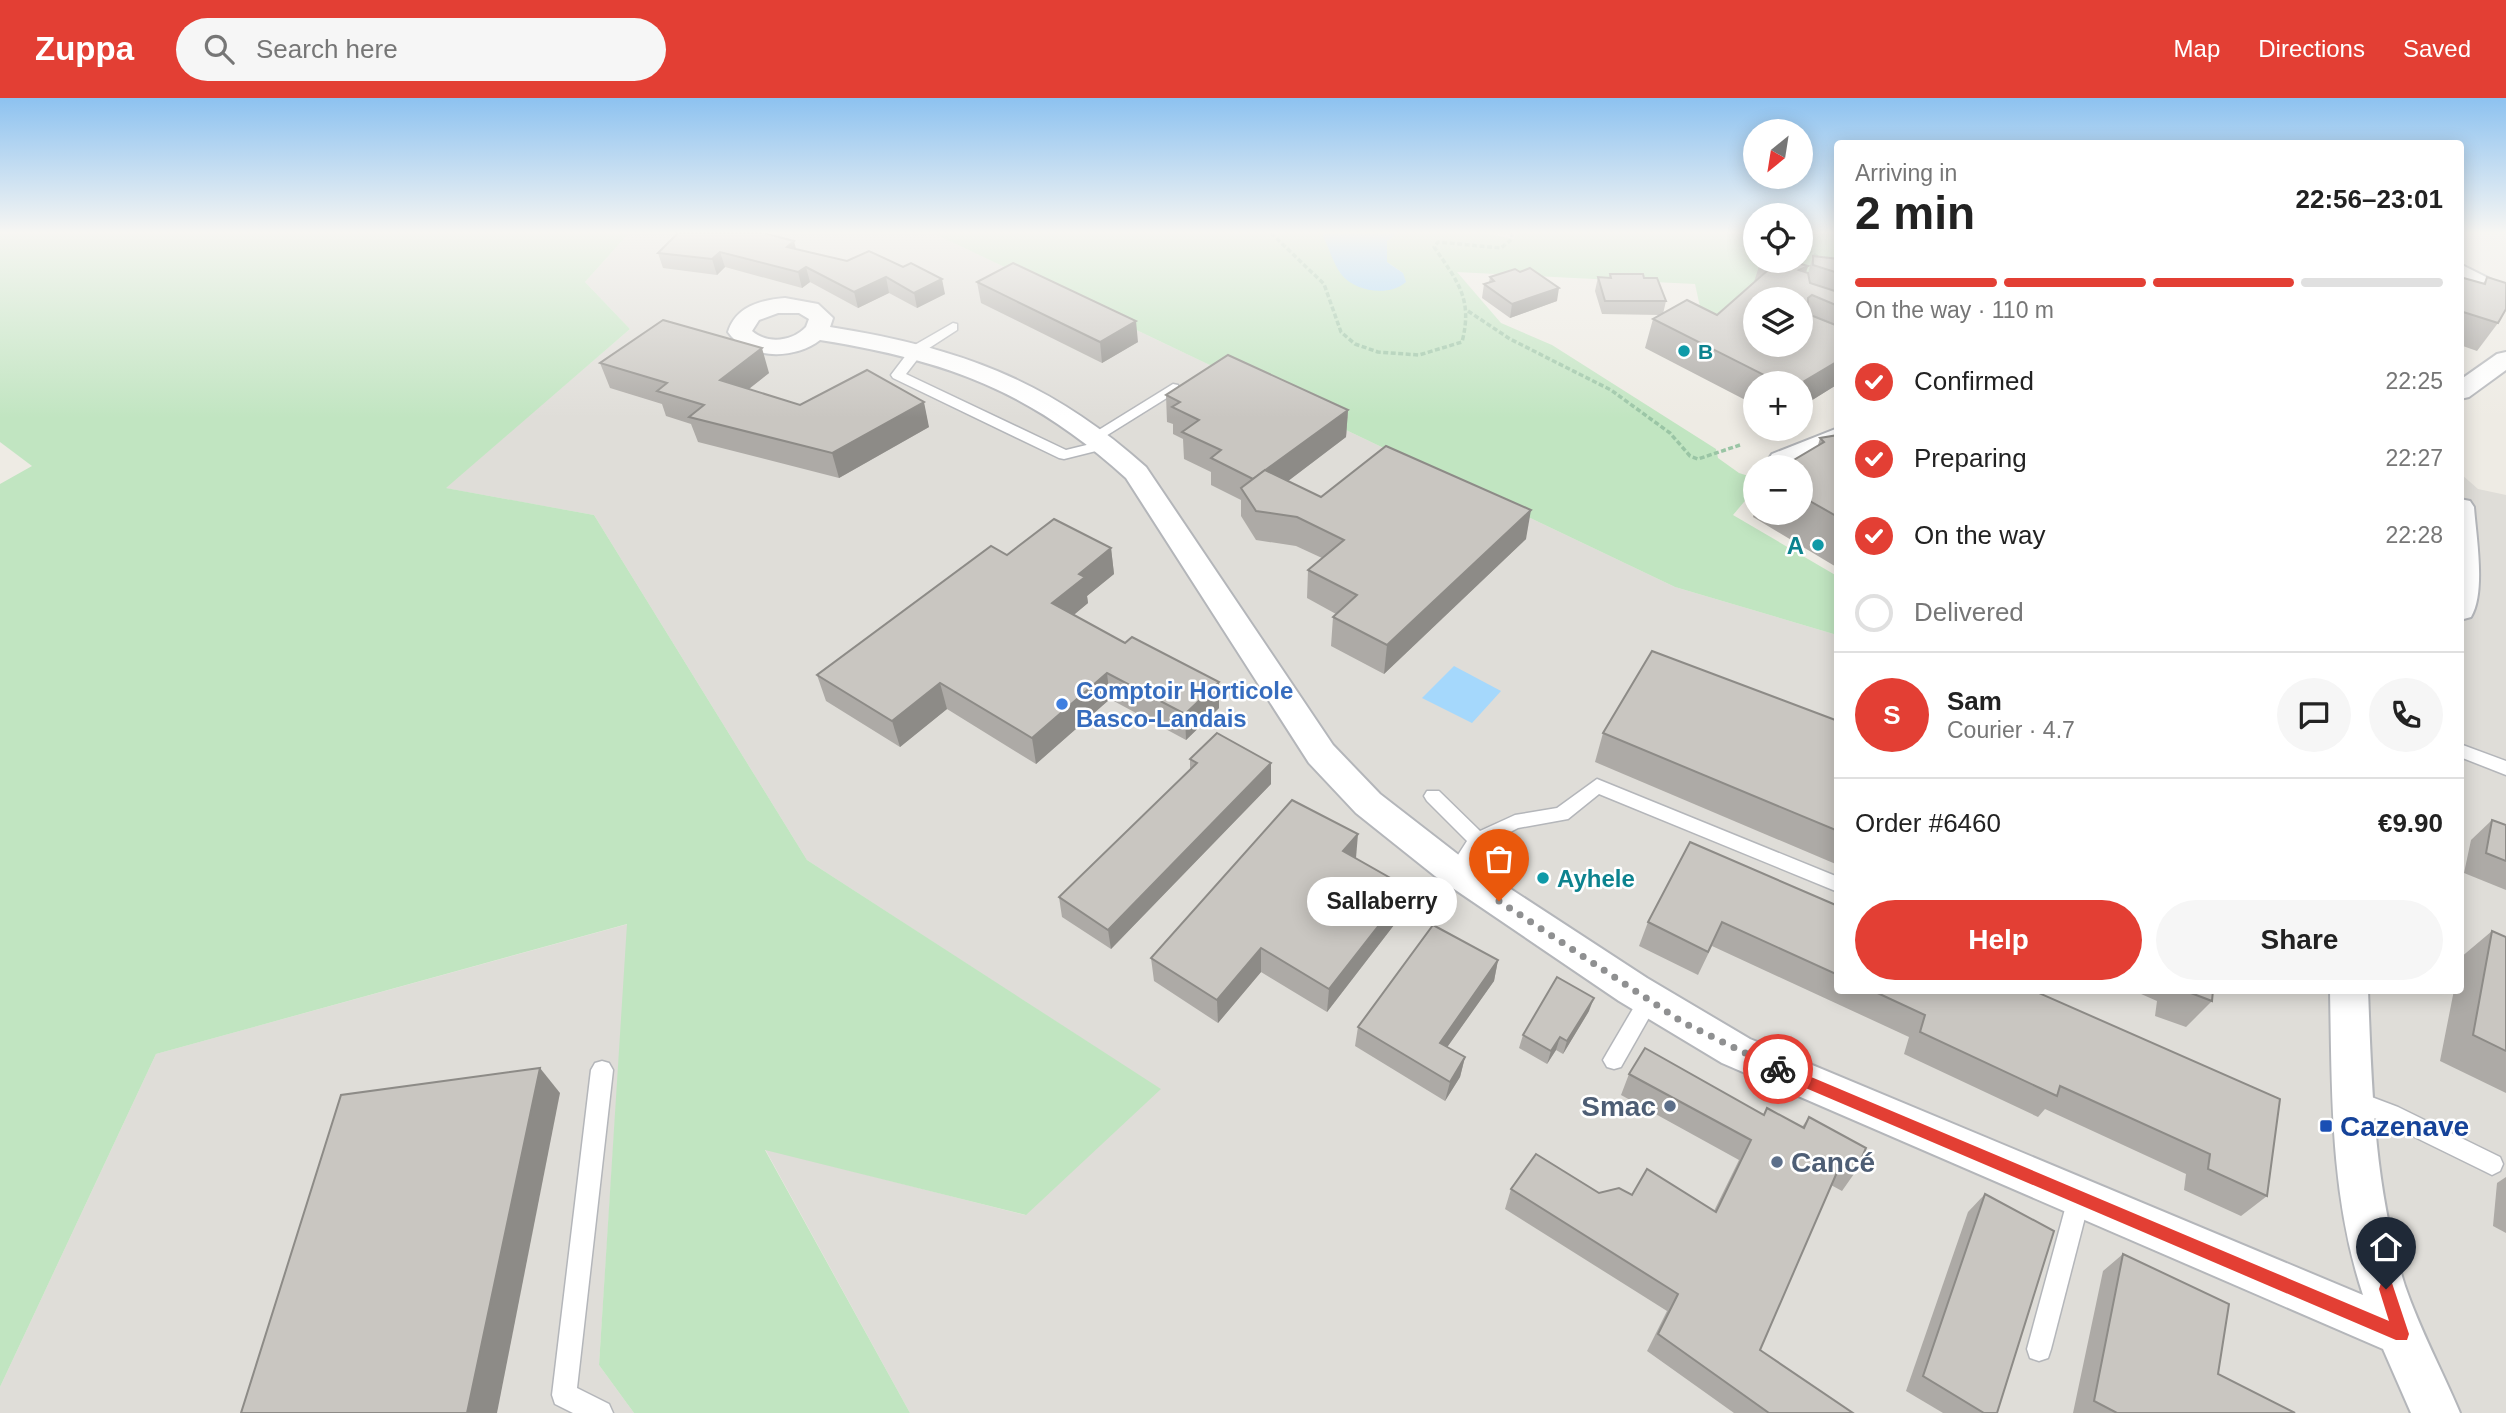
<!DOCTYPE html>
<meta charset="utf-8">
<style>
:root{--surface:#fff;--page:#f6f6f6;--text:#222;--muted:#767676;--line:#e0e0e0;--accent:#e33f34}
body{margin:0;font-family:Helvetica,sans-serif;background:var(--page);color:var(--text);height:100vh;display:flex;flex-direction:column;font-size:26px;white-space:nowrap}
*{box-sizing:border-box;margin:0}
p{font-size:23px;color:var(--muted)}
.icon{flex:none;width:38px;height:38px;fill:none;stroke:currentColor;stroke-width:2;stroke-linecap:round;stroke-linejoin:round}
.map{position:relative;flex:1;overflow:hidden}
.details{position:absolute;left:1834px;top:42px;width:630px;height:854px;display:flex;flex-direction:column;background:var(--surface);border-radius:7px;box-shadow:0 4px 18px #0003}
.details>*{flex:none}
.needle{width:46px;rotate:210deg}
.fabs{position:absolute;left:1743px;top:21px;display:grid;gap:14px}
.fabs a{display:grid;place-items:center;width:70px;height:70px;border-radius:50%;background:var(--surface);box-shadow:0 4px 18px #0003;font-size:35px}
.pin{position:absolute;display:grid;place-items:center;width:60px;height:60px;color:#fff;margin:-72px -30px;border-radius:50% 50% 50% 0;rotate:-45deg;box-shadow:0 0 7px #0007}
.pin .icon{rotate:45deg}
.courier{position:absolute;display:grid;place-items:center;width:70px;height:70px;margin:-35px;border:5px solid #e33f34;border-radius:50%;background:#fff;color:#222;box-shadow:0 2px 9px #0007}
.bubble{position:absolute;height:49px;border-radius:24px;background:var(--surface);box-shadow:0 4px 18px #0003;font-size:23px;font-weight:700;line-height:49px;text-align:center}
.headline em{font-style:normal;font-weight:700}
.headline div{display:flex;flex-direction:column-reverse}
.headline{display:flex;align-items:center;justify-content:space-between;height:119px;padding:0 21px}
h1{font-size:46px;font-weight:700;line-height:52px}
.bar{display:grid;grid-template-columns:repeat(4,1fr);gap:10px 7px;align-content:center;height:84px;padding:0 21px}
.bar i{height:9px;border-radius:5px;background:var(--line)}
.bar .on{background:var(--accent)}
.bar p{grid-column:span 4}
.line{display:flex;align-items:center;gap:18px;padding:0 21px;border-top:2px solid var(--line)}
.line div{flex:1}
.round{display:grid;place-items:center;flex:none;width:74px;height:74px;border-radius:37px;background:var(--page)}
ol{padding:0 21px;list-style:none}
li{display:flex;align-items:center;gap:21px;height:77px}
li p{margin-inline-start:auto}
li .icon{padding:7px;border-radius:50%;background:var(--accent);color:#fff;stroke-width:4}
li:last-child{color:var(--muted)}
li i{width:38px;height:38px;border:4px solid var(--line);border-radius:50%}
.primary-button{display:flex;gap:14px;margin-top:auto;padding:14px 21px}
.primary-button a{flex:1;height:80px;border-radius:42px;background:var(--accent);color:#fff;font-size:28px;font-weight:700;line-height:80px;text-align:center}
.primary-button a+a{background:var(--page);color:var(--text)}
header{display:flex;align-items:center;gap:42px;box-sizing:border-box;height:98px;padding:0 35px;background:var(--accent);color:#fff}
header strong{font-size:33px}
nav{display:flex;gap:38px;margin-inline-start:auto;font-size:24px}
.search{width:490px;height:63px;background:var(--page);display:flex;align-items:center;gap:18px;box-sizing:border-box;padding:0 24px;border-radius:38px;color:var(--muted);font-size:26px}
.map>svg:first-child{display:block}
.industrial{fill:#dfddd8}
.green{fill:#c1e5c1}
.water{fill:#a5d8fc}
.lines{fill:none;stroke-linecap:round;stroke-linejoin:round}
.service-casing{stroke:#b4b6ba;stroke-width:3}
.minor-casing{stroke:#b4b6ba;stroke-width:4}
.path{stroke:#9ac5a5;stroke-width:3.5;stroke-dasharray:5 2.5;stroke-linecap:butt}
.service{fill:#fff;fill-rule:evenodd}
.minor{fill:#fff;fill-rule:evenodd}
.wall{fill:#adaaa6}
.shaded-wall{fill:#8d8b87}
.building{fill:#c9c6c1;stroke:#8d8b87;stroke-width:2;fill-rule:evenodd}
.route{fill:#e33f34}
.done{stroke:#8f9091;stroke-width:7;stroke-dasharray:0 12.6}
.culture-dot{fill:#0f9aa8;stroke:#fff;stroke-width:2.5}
.shop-dot{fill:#3f7fe0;stroke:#fff;stroke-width:2.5}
.service-dot{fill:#5c6f8a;stroke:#fff;stroke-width:2.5}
.transit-dot{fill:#1a4fb4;stroke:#fff;stroke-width:2.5}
.labels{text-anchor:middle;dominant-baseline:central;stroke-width:5;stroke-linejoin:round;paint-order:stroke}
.far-culture-label{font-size:21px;font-weight:bold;fill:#0d838f;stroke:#fff;text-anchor:start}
.culture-label{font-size:24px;font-weight:bold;fill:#0d838f;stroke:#fff;text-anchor:end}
.shop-label{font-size:24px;font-weight:bold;fill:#366cbe;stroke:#fff;text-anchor:start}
.near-service-label{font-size:28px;font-weight:bold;fill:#4e5e75;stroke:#fff;text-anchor:end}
.near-transit-label{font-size:28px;font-weight:bold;fill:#164399;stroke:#fff;text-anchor:start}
</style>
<header>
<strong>Zuppa</strong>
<div class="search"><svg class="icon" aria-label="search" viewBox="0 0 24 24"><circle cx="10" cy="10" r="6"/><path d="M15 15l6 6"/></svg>Search here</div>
<nav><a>Map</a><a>Directions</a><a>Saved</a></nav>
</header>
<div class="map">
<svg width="2506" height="1315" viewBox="0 0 2506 1315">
<rect width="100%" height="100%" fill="#eeebe4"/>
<!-- industrial -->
<g class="industrial">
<path d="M629,135H933L1675,489L1837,537L1838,892H2460L2461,376L2478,391L2506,397V1315H910L765,1051L1025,1117L1160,991L807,762L594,417L445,390L630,231L585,184Z"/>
<path d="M628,826L599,1267L634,1315H0V1289L156,956Z"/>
</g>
<!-- green -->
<g class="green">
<path d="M0,135H629L585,184L630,231L446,390L594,417L807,762L1161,991L1026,1117L765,1052L910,1315H634L599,1267L627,826L156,956L0,1289V386L32,368L0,344Z"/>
<path d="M933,135H1322L1341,176L1403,175L1387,164V143L1397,135H1484L1514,141L1515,135H1755V163H1801V135H1837V183L1788,180L1704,227L1695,186L1457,174L1501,225L1552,247L1716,351L1718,360L1739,375L1755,380V391L1733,417L1837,478V537L1675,489Z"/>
</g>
<!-- water -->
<g class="water">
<path d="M1322,135H1397L1387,143V164L1403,175L1406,184C1389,199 1355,194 1341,176C1333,165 1328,148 1322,135Z"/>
<path d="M1454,568L1501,593L1472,625L1422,600Z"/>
</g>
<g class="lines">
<!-- service casing -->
<g class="service-casing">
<g id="service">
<path d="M953,225L957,226V232L923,254L906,276L1066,352L1107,342L1112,343V349L1064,361L1059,360L893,280L891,277L913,248Z"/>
<path d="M1173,286L1178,287V293L1101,341H1091L1089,338Z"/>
<path d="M2460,646L2506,663V677L2460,659Z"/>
<path d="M1597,681L1838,779V794L1599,696L1568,721L1518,730L1485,747L1463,779L1456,782L1449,779L1447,774L1467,743L1427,703L1424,698L1427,693H1439L1480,733L1515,717L1557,710Z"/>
<path d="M1648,894L1655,897L1658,903L1655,909L1621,969L1614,971L1607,969L1603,962L1607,955L1641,897Z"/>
<path d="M602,963L609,965L613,972L577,1290L609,1306L613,1315H573L555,1306L552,1297L591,972L595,965Z"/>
<path d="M2353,992L2398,1009L2500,1059L2503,1066L2500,1073L2492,1077L2484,1073L2382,1023L2345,1009L2342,1002L2345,995Z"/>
<path d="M2079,1089L2087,1092L2090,1100L2051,1251L2048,1260L2039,1263L2030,1260L2027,1251L2068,1100L2071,1092Z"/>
</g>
</g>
<!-- minor casing -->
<g class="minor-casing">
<g id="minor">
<path d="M2460,166L2506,189V205L2460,182Z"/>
<path d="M785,200L818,206L833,220L830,229C957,249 1049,282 1146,369L1333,647L1380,696L1460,758L1647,880L1750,941L2363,1197C2330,1097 2332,996 2330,892H2368C2372,994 2374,1090 2405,1188C2420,1232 2442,1272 2460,1315H2411L2383,1251L1722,965L1619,903L1435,778L1356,715L1309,665L1126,380C1031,293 946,262 820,242C795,262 747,262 728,234C736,208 761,202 785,200ZM778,215H799L809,221L806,229C793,243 768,247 752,233L759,222Z"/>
<path d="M2506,254V272L2469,299L2460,301V282L2497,256Z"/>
<path d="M1838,330V348L1790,368H1772L1768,362L1772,356Z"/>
<path d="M2460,401L2470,403L2474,409C2476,438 2486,494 2471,519L2460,522Z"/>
</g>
</g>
<!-- path -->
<g class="path">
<path d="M1271,135L1324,186L1341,234L1355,246L1378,254L1419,257L1462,244C1473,201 1458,184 1434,149L1438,144L1501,150L1512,141V135"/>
<path d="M1801,148L1821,161"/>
<path d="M1468,213L1510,241L1611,292L1670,335L1690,358L1698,361L1740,347"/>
</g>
<!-- service -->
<use href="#service" class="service"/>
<!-- minor -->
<use href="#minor" class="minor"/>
</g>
<!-- wall -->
<g class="wall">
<path d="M796,151L945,196L917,210L889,195L858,210L810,184L802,190L725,169L717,177L663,170L658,155Z"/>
<path d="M1813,158L1838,161V286L1801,309V285H1755V307L1645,250L1653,221L1660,217L1602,216L1595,193L1598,179L1609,180L1610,176L1644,180L1666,203L1663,216L1717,217L1754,184L1760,165L1808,168L1806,174L1808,175Z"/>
<path d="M1490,179L1557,203L1510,220L1482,200L1484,186L1489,184Z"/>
<path d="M2460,179L2483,186L2487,179L2498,225L2477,253L2460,247Z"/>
<path d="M977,184L1138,244L1102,265L981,205Z"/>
<path d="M600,265L769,275L749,291L800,307L929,329L839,380L698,344L691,326L666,318L662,306L610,290Z"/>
<path d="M1166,297L1348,312L1346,339L1288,383L1321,399L1526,441L1384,576L1331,548L1333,519L1336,516L1307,500L1308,472L1322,460L1296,448L1256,442L1241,418V402L1211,387V374L1184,361L1183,341L1173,336V326L1167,324Z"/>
<path d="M1838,337V470L1753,419L1755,412V415H1801V369L1818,347L1820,340Z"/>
<path d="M1111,450L1114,476L1087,498L1088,505L1073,517L1125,545L1219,584V610L1186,642L1110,601L1036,666L947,611L900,649L826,603L817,577L1007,457Z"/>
<path d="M1838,623V767L1595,664L1603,635Z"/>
<path d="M1190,661L1271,686L1111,851L1062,819L1059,799L1190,672Z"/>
<path d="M2492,722L2506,727V792L2464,775L2471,742Z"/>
<path d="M1355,760L1404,814L1327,914L1261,874L1218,925L1154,883L1151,860Z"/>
<path d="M1838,808V892H2032L2267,1098L2241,1118L2184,1092L2186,1076L2045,1011L2038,1019L1904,956L1909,939L1712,848L1698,877L1639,848L1648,824Z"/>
<path d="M2492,833L2506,839V995L2440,963L2454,892H2460V860Z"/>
<path d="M1498,862L1494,883L1447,949L1465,959L1460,979L1445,1003L1355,948L1358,929Z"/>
<path d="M2132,892H2213L2212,903L2186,929L2155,918L2157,903Z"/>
<path d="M1589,913L1563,956L1556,952L1547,966L1519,950L1523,937Z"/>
<path d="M1629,976L1763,1017L1767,1010L1802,1029L1809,1019L1856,1073L1842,1093L1831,1087L1760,1252L1853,1315H1734L1647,1253L1667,1213L1505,1111L1511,1091L1632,1097L1714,1113L1739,1062L1621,997Z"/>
<path d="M2506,1079V1135L2493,1128L2497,1085Z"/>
<path d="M1985,1096L1997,1315H1943L1906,1293L1968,1114Z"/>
<path d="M2123,1156L2218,1276L2295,1315H2073L2103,1173Z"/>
</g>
<!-- shaded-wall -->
<g class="shaded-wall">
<path d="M794,143L798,159L787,149Z"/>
<path d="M720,154L725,169L717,177L712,161Z"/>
<path d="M1808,168L1799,197V172Z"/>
<path d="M806,169L810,184L802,190L798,174Z"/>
<path d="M886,179L889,195L858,210L854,194Z"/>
<path d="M942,181L945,196L917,210L914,195Z"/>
<path d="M1559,190L1557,203L1510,220L1512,206Z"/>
<path d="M1136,223L1138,244L1102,265L1100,244Z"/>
<path d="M762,250L769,275L728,307L720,282Z"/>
<path d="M1838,263V286L1801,309V285Z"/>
<path d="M924,304L929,329L839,380L832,355Z"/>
<path d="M1348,312L1346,339L1254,409V381Z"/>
<path d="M1531,412L1526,441L1384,576L1387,547Z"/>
<path d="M1111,450L1114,476L1087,498L1088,505L1056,532L1052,505L1079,476Z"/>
<path d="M1107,575L1110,601L1036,666L1032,640Z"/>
<path d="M1219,584V610L1186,642L1185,616Z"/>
<path d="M940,585L947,611L900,649L892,623Z"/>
<path d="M1271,665V686L1111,851L1108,832Z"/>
<path d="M1358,736L1356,760L1341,777L1343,753Z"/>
<path d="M1408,790L1404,814L1327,914L1329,891Z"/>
<path d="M1261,850V874L1218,925L1217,902Z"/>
<path d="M1498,862L1494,883L1436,965L1440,945Z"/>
<path d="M1594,900L1589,913L1563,956L1567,943Z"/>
<path d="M1560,939L1556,952L1547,966L1551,953Z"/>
<path d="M1465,959L1460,979L1445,1003L1450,984Z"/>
<path d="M540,970L560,995L497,1315H467Z"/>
</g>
<!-- building -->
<g class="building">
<path d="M678,135H764L794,143L787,149L847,163L869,153L903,169L911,165L942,181L914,195L886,179L854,194L806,169L798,174L720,154L712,161L658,155Z"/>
<path d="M1813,158L1838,161V175L1813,167Z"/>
<path d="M1778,163H1790L1808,168L1799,172L1808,175L1810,185L1838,194V208L1812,197L1808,200V216L1838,228V263L1801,285H1780L1653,221L1687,202L1717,217L1767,173L1760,165ZM1755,201H1801V247H1755Z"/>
<path d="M1013,165L1136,223L1100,244L977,184Z"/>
<path d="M1530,170L1559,190L1512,206L1484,186L1494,183L1490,179L1515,171L1520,174Z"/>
<path d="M1610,176H1643L1644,180H1657L1666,203H1605L1598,179L1611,180Z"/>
<path d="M2460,179L2485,186L2487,179L2506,185V211L2498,225L2460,213Z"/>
<path d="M663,222L762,250L720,282L800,307L867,272L924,304L832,355L689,319L704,307L657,293L667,285L600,265Z"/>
<path d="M1228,257L1348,312L1253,381L1211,360L1221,352L1182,334L1199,322L1172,309L1180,304L1166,297Z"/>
<path d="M1838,337V419L1801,398V369H1782L1824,344L1820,340Z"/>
<path d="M1386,348L1531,412L1387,547L1333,519L1357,497L1308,472L1344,442L1297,419L1256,413L1241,390L1265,372L1321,399Z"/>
<path d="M1054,421L1111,450L1079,476L1085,479L1052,505L1125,545L1132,539L1219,584L1185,616L1107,575L1032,640L940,585L892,623L817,577L991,448L1007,457Z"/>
<path d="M1652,553L1838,623V733L1603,635Z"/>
<path d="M1217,635L1271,665L1108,832L1059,799L1197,665L1190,661Z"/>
<path d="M1292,702L1358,736L1343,753L1408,790L1329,891L1261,850L1217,902L1151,860Z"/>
<path d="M2492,722L2506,727V763L2486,755Z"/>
<path d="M1690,744L1838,808V877L1722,824L1708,854L1648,824Z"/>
<path d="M1433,827L1498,862L1440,945L1465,959L1450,984L1358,929Z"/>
<path d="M2492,833L2506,839V953L2473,937Z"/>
<path d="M1557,879L1594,900L1567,943L1560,939L1551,953L1523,937Z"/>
<path d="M1871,892H2032L2280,1001L2267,1098L2208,1071L2210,1056L2060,988L2057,998L1920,934L1925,917Z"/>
<path d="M2183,892H2213L2212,903Z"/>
<path d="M1645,950L1764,1017L1767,1010L1804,1030L1809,1019L1866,1050L1856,1073L1841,1065L1760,1252L1853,1315H1769L1658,1236L1678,1196L1511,1091L1536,1056L1599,1095L1619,1090L1632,1097L1647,1071L1716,1114L1751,1042L1629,976Z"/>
<path d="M540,970L467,1315H241L341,997Z"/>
<path d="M1985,1096L2054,1133L1997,1315H1984L1923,1278Z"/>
<path d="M2123,1156L2229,1206L2218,1276L2295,1315H2117L2094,1303Z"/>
</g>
<!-- sky -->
<linearGradient id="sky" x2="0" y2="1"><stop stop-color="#8dc2f0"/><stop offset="0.42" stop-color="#f7f6f3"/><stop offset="1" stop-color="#f7f6f3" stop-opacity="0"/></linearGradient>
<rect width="2506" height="320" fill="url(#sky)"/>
<!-- route -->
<path class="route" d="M1778,965L2389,1223L2379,1191L2381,1185H2392L2409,1236L2407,1242H2396L1773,976V967Z"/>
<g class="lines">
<!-- done -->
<path class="done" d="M1499,803L1684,925L1778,971"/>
</g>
<!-- markers -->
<g class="culture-dot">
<circle cx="1684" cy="253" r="7"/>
<circle cx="1818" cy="447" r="7"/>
<circle cx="1543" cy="780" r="7"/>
</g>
<circle class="shop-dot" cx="1062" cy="606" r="7"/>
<g class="service-dot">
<circle cx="1670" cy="1008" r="7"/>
<circle cx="1777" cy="1064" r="7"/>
</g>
<rect class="transit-dot" x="2319" y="1021" width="14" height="14" rx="3.5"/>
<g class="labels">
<!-- far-culture labels -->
<g class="far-culture-label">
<text x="1698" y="253">B</text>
</g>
<!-- culture labels -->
<g class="culture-label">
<text x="1804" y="447">A</text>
<text x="1557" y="780" text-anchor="start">Ayhele</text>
</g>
<!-- shop labels -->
<g class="shop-label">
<text x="1076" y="592">Comptoir Horticole<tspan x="1076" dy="28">Basco-Landais</tspan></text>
</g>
<!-- near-service labels -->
<g class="near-service-label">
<text x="1656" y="1008">Smac</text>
<text x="1791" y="1064" text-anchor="start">Cancé</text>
</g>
<!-- near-transit labels -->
<g class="near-transit-label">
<text x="2340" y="1028">Cazenave</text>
</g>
</g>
</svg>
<div class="fabs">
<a><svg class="needle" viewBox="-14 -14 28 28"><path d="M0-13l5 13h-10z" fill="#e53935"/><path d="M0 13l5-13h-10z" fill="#767676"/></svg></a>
<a><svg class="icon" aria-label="locate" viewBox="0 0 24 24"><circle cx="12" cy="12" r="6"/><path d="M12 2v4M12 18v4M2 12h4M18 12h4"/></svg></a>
<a><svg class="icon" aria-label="layers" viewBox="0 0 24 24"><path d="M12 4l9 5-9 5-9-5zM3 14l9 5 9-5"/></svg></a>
<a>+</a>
<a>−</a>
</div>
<div class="pin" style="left:1499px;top:803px;background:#ea580c"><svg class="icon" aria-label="bag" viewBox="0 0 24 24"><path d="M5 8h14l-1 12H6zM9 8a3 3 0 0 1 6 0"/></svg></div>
<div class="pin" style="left:2386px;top:1191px;background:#1f2937"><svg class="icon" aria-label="home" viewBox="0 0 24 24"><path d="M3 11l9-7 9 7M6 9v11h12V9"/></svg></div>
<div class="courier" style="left:1778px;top:971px"><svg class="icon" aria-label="bike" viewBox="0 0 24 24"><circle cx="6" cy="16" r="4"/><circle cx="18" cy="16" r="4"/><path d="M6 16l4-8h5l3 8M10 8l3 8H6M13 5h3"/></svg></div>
<div class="bubble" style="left:1307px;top:779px;width:150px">Sallaberry</div>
<section class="details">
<div class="headline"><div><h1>2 min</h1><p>Arriving in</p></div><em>22:56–23:01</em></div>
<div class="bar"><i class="on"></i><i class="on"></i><i class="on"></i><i></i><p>On the way · 110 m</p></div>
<ol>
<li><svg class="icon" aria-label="check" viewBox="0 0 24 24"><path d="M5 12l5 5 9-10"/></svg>Confirmed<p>22:25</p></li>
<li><svg class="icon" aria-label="check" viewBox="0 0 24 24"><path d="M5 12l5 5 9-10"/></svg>Preparing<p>22:27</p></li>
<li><svg class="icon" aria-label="check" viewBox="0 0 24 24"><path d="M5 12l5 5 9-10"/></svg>On the way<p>22:28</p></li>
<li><i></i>Delivered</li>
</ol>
<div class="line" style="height:126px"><b class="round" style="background:var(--accent);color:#fff">S</b><div><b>Sam</b><p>Courier · 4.7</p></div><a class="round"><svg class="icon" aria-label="chat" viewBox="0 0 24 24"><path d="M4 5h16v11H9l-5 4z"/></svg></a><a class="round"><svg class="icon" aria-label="phone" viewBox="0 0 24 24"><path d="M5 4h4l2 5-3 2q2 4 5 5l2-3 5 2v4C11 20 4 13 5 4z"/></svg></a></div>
<div class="line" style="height:91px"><div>Order #6460</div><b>€9.90</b></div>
<div class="primary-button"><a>Help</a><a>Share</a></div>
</section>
</div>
